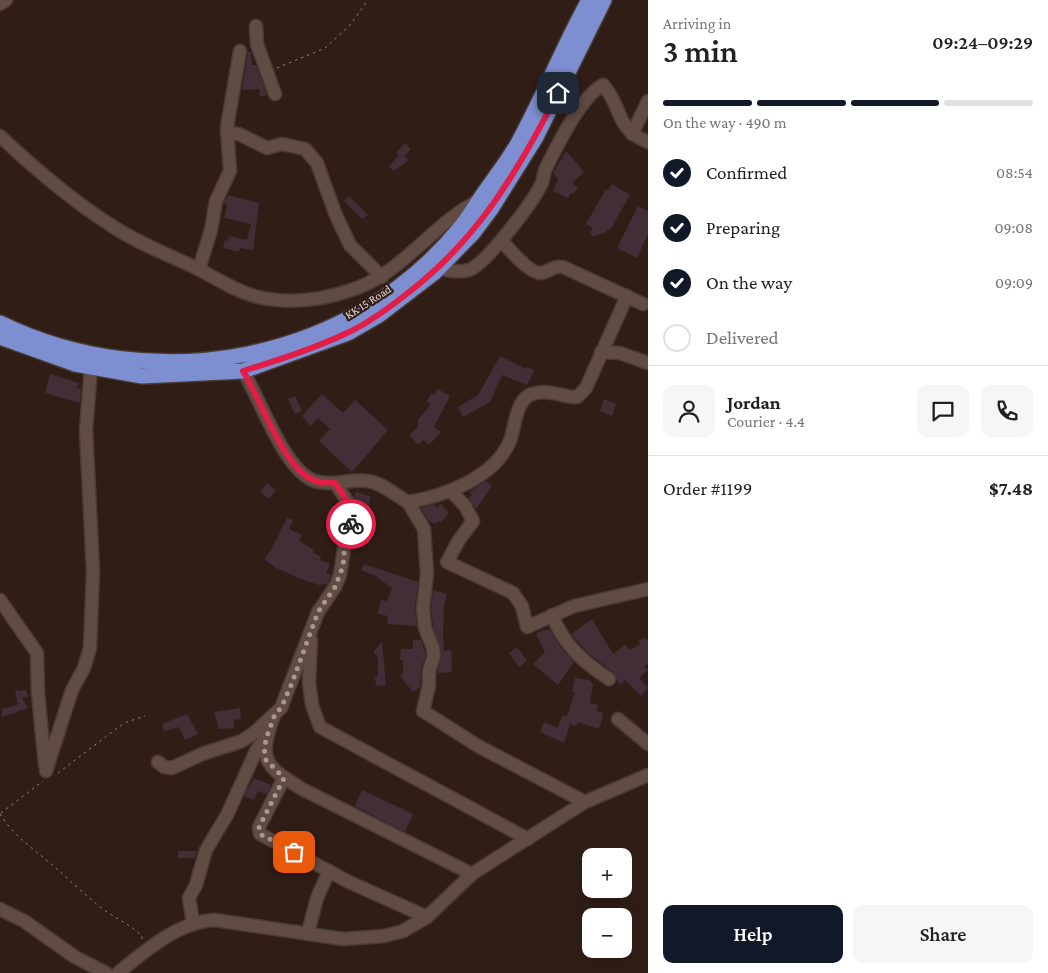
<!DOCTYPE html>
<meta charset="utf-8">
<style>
:root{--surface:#fff;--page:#f6f6f6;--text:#202124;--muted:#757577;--line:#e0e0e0;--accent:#111827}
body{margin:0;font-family:"Crimson Pro",serif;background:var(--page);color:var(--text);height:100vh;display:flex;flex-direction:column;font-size:19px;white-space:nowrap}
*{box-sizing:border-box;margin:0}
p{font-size:16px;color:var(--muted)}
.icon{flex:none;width:28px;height:28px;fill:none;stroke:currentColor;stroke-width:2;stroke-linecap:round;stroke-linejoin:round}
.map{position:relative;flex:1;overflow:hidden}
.drawer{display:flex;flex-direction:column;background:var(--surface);width:400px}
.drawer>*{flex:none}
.fabs{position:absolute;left:582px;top:848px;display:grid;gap:10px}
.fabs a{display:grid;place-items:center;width:50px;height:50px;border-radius:10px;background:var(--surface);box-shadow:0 5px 20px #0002;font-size:25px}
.pin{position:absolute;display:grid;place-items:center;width:42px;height:42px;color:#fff;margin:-21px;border-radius:10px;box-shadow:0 2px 8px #0006}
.courier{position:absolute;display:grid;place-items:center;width:50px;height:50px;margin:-25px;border:4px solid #e11d48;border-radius:50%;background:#fff;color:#222;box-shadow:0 1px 6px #0007}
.headline em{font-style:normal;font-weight:600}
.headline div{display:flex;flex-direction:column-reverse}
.headline{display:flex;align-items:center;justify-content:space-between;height:85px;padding:0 15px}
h1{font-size:32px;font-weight:600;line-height:38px}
.bar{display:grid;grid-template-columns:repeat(4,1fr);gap:8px 5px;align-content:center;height:60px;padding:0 15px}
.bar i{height:6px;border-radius:4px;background:var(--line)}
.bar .current{background:var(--accent)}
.bar p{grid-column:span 4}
.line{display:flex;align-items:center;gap:12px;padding:0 15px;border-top:1px solid var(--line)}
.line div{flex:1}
.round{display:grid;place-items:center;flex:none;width:52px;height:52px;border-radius:10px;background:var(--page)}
ol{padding:0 15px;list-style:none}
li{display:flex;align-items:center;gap:15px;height:55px}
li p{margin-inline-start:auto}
li .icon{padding:5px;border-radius:50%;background:var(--accent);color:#fff;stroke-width:4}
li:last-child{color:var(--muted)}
li i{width:28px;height:28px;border:2px solid var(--line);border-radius:50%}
.primary-button{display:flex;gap:10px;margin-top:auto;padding:10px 15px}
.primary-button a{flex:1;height:58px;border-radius:10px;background:var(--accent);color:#fff;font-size:20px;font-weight:600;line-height:58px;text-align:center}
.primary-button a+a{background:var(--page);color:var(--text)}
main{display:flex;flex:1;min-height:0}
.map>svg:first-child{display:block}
.building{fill:#412e37}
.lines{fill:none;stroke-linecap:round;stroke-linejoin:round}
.minor-casing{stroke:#493a35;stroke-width:15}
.highway-casing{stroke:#493a35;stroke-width:18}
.path{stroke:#91817b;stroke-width:1;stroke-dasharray:2.5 4;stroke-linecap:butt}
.minor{stroke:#614c44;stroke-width:12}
.highway{stroke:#7e8fd1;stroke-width:15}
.done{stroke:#a79892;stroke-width:5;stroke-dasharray:0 9}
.route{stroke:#e11d48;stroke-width:6}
.labels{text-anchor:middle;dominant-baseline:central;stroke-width:4.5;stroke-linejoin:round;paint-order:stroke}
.street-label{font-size:12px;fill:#e7dad5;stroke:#301e16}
</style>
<main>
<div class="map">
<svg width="648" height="973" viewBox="0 0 648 973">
<rect width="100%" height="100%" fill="#301e16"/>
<!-- building -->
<g class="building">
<path d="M248,52H251L252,65H256L267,95L260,97L259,89L242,90Z"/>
<path d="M405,143L411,149L404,156L409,160L394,171L389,167L399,155L396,153Z"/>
<path d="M566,151L584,172L572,183L578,188L573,194L571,193L568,198L553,191L558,179L553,173Z"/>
<path d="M612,184L630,195L610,230L608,229L604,234L602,233L593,237L590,232L593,228L586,224L606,189L608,191Z"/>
<path d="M228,195L259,203L253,250L240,248L239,252L223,248L225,240L228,241L229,236L247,240L251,224L224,218L227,206L224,203Z"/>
<path d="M349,196L368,215L362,219L344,201Z"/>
<path d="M638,206L648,211V234L637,258L617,248Z"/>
<path d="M500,356L526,369L527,367L534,370L527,385L502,375L490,402L463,417L458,407L478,395Z"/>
<path d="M50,374L79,383L77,388L81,389L80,403L45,393Z"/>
<path d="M438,389L450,396L434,427L441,432L429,445L423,440L418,445L409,435L418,427V420L431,404L427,402L431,393L434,395Z"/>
<path d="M322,394L343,413L355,400L388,430L352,472L319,441L330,429L318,418L311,426L302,416Z"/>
<path d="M295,396L302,411L295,414L288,399Z"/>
<path d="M604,399L616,404L612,416L600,411Z"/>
<path d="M486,481L492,486L476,509L469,498L472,495L469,492Z"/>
<path d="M267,483L276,490L269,499L260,492Z"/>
<path d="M356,492L371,497L363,524L359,522L362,510L361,506L354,497Z"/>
<path d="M435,504L436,508L441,504L449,513L441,522L438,521L435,524L428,520L421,508Z"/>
<path d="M336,508L343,513L340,531L326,522Z"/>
<path d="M287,518L293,520L289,529L302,535L299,541L314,550L313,553L321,556L320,560L330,564L326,573L331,575L327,584L319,585L301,579L276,568L264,559L271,550Z"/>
<path d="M364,564L418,582L415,607L417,626L387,624L388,616L378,614L381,600L387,601L392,588L378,578V577L361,570Z"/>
<path d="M433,590L447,594L444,605L443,636L444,651L451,650L452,672L437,673L442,655L433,626L431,608Z"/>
<path d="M592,619L613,654L625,645L630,650L640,644L638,641L644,638L646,641L648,639V663L644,667L648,670L639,678L648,688L641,696L625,680L620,685L614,673L588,653L571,634Z"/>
<path d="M544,629L545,631L549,629L562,649L574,662L558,685L533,664L545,652L536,634Z"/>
<path d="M413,640H421L426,655L421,669L420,687L413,692L400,676L403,674V660H400L401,649H413Z"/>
<path d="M382,642L386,685L376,686L375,677L378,676V657L373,652Z"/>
<path d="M517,647L527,661L519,667L509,653Z"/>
<path d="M575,678L589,680L593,684L590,703L598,705L597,711L603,713L602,719L599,729L578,722L576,726L570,724L564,743L540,732L544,722L557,728L563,715L567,716L575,693L572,692Z"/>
<path d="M19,690L20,694V691L26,690L28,697L22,698L28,708L2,717V709L18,705L15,691Z"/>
<path d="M240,708L241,719L234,720V728L219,729L214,712Z"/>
<path d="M187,714L198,734L185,740L179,727L164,731L162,724Z"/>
<path d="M254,778L271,785L267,794L258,791L254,800L244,796Z"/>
<path d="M362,790L413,814L405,832L355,806Z"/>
<path d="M178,851H197L195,858H178Z"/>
</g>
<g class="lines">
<!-- minor casing -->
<g class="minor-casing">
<g id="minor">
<path d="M0,4L6,0"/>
<path d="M256,26L257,44L275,94"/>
<path d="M227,133L239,134L267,148L282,144L305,149L317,163L335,213L350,245L382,277"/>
<path d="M632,134L648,101"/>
<path d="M0,136C34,168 70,199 109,224C135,242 167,254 196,268C216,278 237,292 258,297C292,305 330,299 362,286C408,266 435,222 480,200"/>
<path d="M502,241C509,249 530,274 541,273C550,272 553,265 563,267L643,304"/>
<path d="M439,268C449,271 459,273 469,270C487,263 533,202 542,183C544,178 543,173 546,168C557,146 581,96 603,85C623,106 614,129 648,142"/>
<path d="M199,269L211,230L216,201L230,171L227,127L240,51"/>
<path d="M601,352L620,353L648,363"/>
<path d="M243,371C260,398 284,471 315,481C333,487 351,478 368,481C383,483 396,496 408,502C445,496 494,478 510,441C515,428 515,405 528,396C541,388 559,395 573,397H577L586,388L627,296"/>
<path d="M451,491L465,506L473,521L459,540L447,562L513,593L522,606L527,627L574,606L648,589"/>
<path d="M408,502L424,529L427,574L423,608L425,628L433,648L434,656L429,671V685L423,711L478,746L585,802"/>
<path d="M0,600L37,653L38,693L45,765"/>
<path d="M552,615C564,645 583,662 609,679"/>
<path d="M311,640L309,683L312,705L320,727L528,839"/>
<path d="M273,718C258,761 265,766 302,789L472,874"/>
<path d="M618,719L648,744"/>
<path d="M158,762L164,767L172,768L202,754L242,741L254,733L281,708L318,612L335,587L340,575L345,542L354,511L335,483"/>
<path d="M46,771L72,690L84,668L90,648L93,571L86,430L91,367"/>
<path d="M284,778L259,827L260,834L349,882L427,917"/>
<path d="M0,909L24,921L75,957L106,973"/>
<path d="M193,923L189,898L196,885L206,850L227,815L256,751L265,738"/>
<path d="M308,933L317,898L329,871"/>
<path d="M118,973C145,951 179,921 215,920L343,939L384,936L403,931L427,917L472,874L492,861L585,802L648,775"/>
</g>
</g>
<!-- highway casing -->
<g class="highway-casing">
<g id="highway">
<path d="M0,323C154,398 350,363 460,228C468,219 473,209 480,199C492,181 506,164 517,145C543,98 563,47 589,0"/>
<path d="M0,337L75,364L142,376L243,371L348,333L379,315L435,272L473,233L491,209L536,137L604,0"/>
</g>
</g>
<!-- path -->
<g class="path">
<path d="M277,68L325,48L350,25L368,0"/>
<path d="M58,773L124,723L145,716"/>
<path d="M1,813L43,781"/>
<path d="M0,814C15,838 37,851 58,870C74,884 89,899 107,912C119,920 132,926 142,936V939"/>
</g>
<!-- minor -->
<use href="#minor" class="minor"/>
<!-- highway -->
<use href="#highway" class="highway"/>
</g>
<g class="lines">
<!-- done -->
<path class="done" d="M294,852L260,834L259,827L284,778L266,760L264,748L268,733L275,714L281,708L292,683L318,612L335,587L343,566L345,542L351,524"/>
<!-- route -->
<path class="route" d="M351,524L354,511L335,483C329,483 322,483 316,481C285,473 260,397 243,371C278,360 313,349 347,333C367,324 386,310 404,296C477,241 517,173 558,93"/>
</g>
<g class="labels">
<!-- street labels -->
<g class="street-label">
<text transform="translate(368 302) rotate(-33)">KK 15 Road</text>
</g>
</g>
</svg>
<div class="fabs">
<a>+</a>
<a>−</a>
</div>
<div class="pin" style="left:294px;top:852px;background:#ea580c"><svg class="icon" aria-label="bag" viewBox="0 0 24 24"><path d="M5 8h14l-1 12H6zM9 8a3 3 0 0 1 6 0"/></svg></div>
<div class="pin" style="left:558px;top:93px;background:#1f2937"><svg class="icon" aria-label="home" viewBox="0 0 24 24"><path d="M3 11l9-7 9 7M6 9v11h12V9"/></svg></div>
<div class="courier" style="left:351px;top:524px"><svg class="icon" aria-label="bike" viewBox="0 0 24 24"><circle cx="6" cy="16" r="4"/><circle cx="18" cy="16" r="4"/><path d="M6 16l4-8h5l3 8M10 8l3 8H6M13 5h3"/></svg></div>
</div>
<section class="drawer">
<div class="headline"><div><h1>3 min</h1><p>Arriving in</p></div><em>09:24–09:29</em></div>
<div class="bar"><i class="current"></i><i class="current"></i><i class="current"></i><i></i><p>On the way · 490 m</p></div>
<ol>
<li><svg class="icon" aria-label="check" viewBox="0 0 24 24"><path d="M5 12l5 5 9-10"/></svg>Confirmed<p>08:54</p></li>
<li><svg class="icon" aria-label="check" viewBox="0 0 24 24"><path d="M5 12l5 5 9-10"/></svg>Preparing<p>09:08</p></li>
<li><svg class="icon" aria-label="check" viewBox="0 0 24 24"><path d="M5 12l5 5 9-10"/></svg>On the way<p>09:09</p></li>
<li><i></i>Delivered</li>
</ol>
<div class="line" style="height:90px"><a class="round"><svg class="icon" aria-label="person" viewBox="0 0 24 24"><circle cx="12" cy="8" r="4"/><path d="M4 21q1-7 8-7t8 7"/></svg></a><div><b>Jordan</b><p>Courier · 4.4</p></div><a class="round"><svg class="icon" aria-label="chat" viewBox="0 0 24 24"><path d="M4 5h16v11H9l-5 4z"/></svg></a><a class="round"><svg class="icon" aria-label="phone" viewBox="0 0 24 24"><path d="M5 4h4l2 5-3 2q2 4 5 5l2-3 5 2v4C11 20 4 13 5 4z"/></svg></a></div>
<div class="line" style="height:65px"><div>Order #1199</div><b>$7.48</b></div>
<div class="primary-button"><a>Help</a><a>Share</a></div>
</section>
</main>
